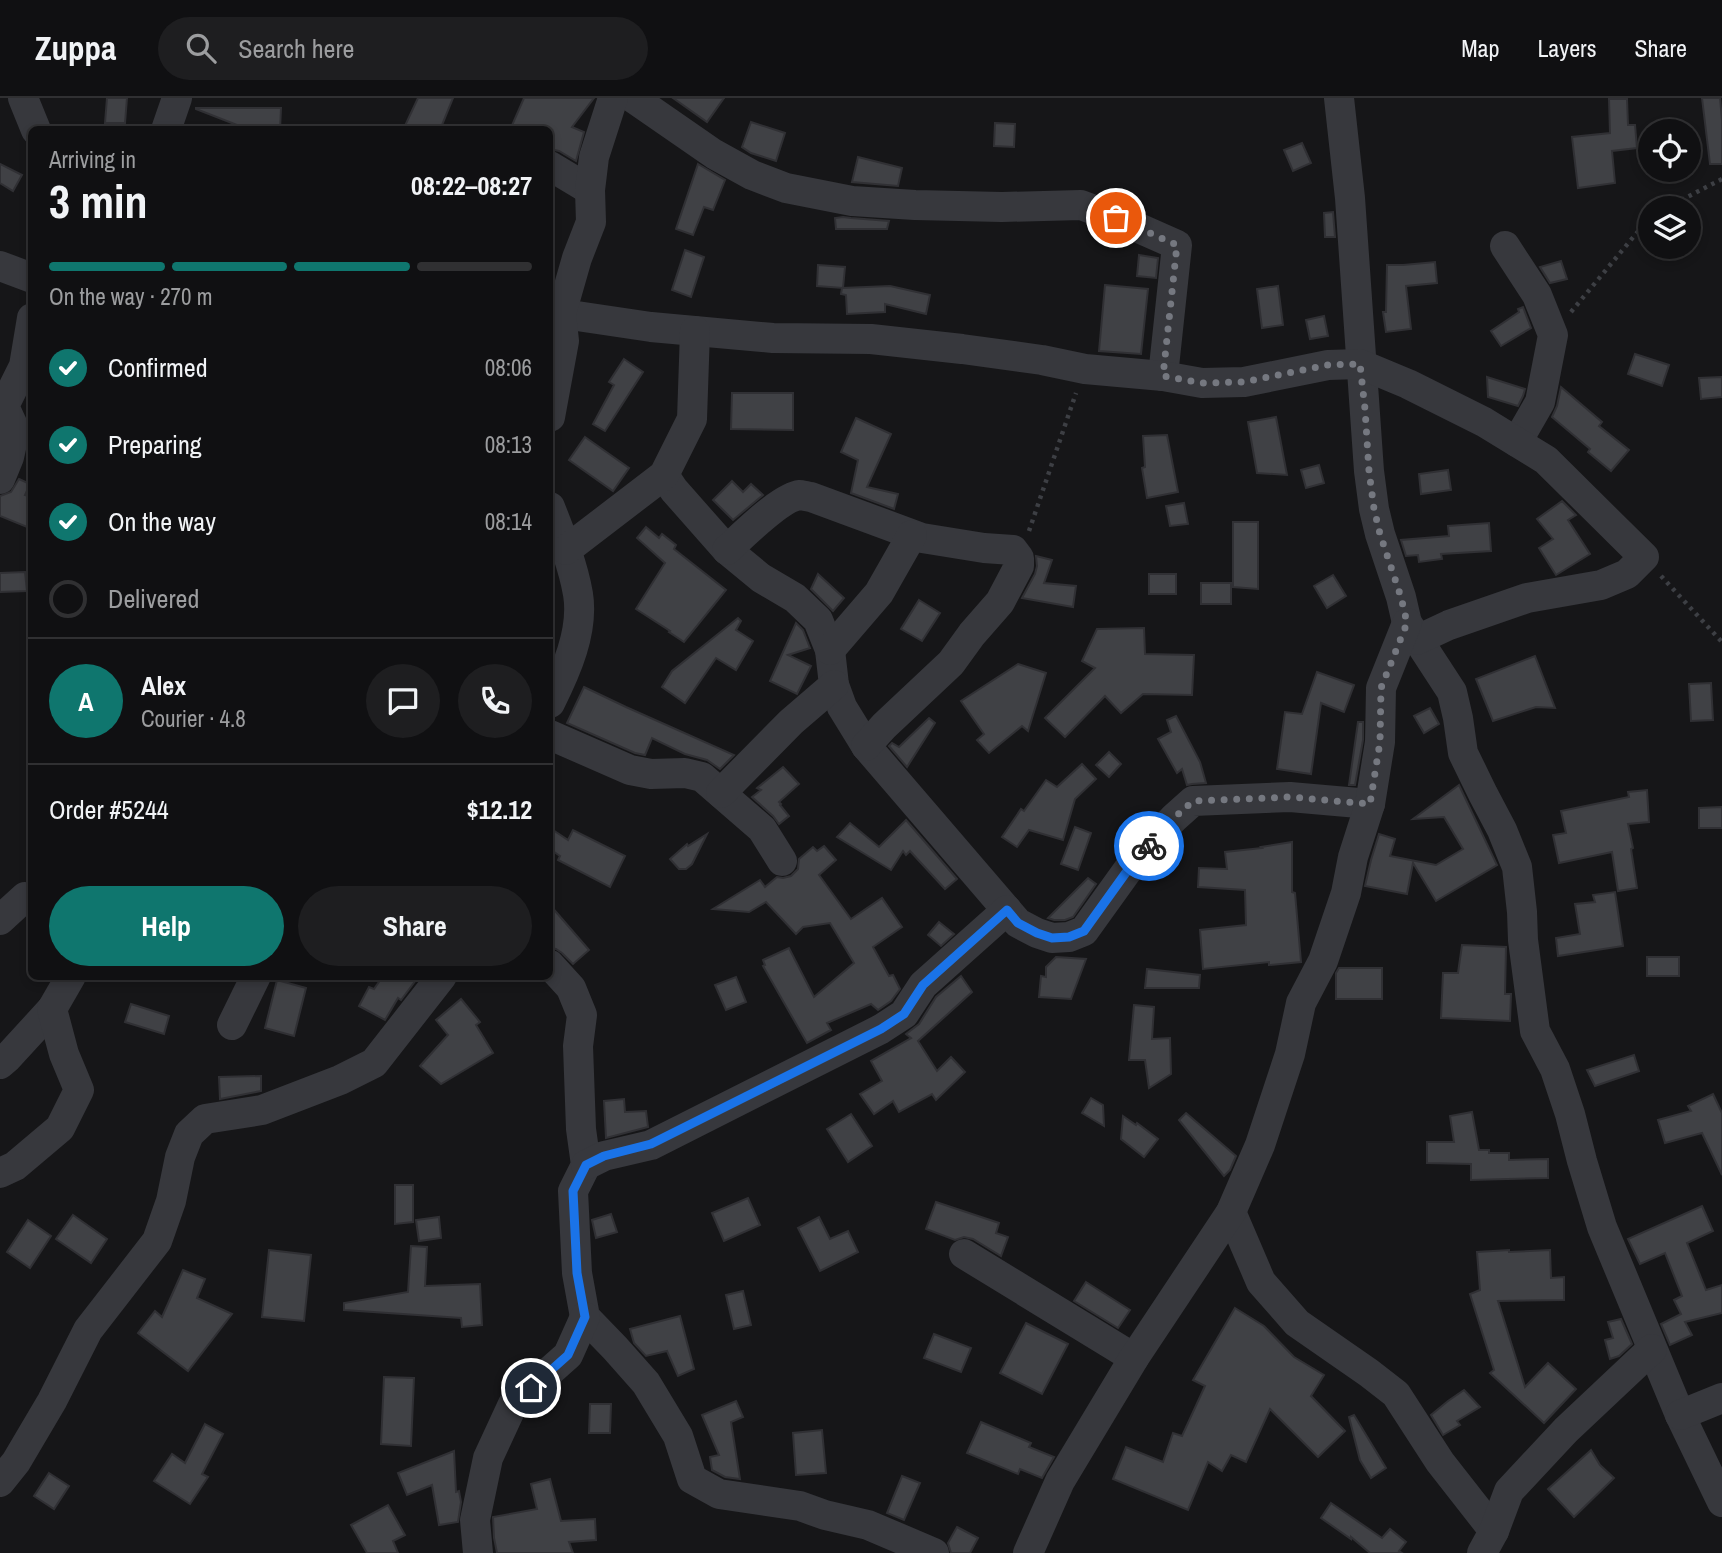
<!DOCTYPE html>
<meta charset="utf-8">
<style>
:root{--surface:#101012;--page:#1e1e20;--text:#f1f3f6;--muted:#9c9d9f;--line:#303032;--accent:#0f766e}
body{margin:0;font-family:"Archivo Narrow",sans-serif;background:var(--page);color:var(--text);height:100vh;display:flex;flex-direction:column;font-size:26px;white-space:nowrap}
*{box-sizing:border-box;margin:0}
p{font-size:23px;color:var(--muted)}
.icon{flex:none;width:38px;height:38px;fill:none;stroke:currentColor;stroke-width:2;stroke-linecap:round;stroke-linejoin:round}
.map{position:relative;flex:1;overflow:hidden}
.sheet{position:absolute;left:28px;top:28px;width:525px;height:854px;display:flex;flex-direction:column;background:var(--surface);border-radius:10px;box-shadow:0 4px 10px #0003,0 0 0 2px var(--line)}
.sheet>*{flex:none}
.fabs{position:absolute;left:1638px;top:21px;display:grid;gap:14px}
.fabs a{display:grid;place-items:center;width:63px;height:63px;border-radius:50%;background:var(--surface);box-shadow:0 4px 10px #0003,0 0 0 2px var(--line);font-size:35px}
.pin{position:absolute;display:grid;place-items:center;width:60px;height:60px;color:#fff;margin:-30px;border:4px solid #fff;border-radius:50%;box-shadow:0 2px 7px #0007}
.courier{position:absolute;display:grid;place-items:center;width:70px;height:70px;margin:-35px;border:5px solid #1a73e8;border-radius:50%;background:#fff;color:#222;box-shadow:0 2px 9px #0007}
.headline em{font-style:normal;font-weight:700}
.headline div{display:flex;flex-direction:column-reverse}
.headline{display:flex;align-items:center;justify-content:space-between;height:119px;padding:0 21px}
h1{font-size:46px;font-weight:700;line-height:52px}
.bar{display:grid;grid-template-columns:repeat(4,1fr);gap:10px 7px;align-content:center;height:84px;padding:0 21px}
.bar i{height:9px;border-radius:5px;background:var(--line)}
.bar .selected{background:var(--accent)}
.bar p{grid-column:span 4}
.line{display:flex;align-items:center;gap:18px;padding:0 21px;border-top:2px solid var(--line)}
.line div{flex:1}
.round{display:grid;place-items:center;flex:none;width:74px;height:74px;border-radius:37px;background:var(--page)}
ol{padding:0 21px;list-style:none}
li{display:flex;align-items:center;gap:21px;height:77px}
li p{margin-inline-start:auto}
li .icon{padding:7px;border-radius:50%;background:var(--accent);color:#fff;stroke-width:4}
li:last-child{color:var(--muted)}
li i{width:38px;height:38px;border:4px solid var(--line);border-radius:50%}
.action{display:flex;gap:14px;margin-top:auto;padding:14px 21px}
.action a{flex:1;height:80px;border-radius:42px;background:var(--accent);color:#fff;font-size:28px;font-weight:700;line-height:80px;text-align:center}
.action a+a{background:var(--page);color:var(--text)}
header{display:flex;align-items:center;gap:42px;box-sizing:border-box;height:98px;padding:0 35px;background:var(--surface);border-bottom:2px solid var(--line)}
header strong{font-size:33px}
nav{display:flex;gap:38px;margin-inline-start:auto;font-size:24px}
.search{width:490px;height:63px;background:var(--page);display:flex;align-items:center;gap:18px;box-sizing:border-box;padding:0 24px;border-radius:38px;color:var(--muted);font-size:26px}
.map>svg:first-child{display:block}
.building{fill:#404145;stroke:#303034;stroke-width:2}
.lines{fill:none;stroke-linecap:round;stroke-linejoin:round}
.path{stroke:#3d3f44;stroke-width:4.5;stroke-dasharray:3.5 5;stroke-linecap:butt}
.minor{stroke:#37383d;stroke-width:30}
.done{stroke:#757880;stroke-width:7;stroke-dasharray:0 12.6}
.route{stroke:#1a73e8;stroke-width:9}
</style>
<header>
<strong>Zuppa</strong>
<div class="search"><svg class="icon" aria-label="search" viewBox="0 0 24 24"><circle cx="10" cy="10" r="6"/><path d="M15 15l6 6"/></svg>Search here</div>
<nav><a>Map</a><a>Layers</a><a>Share</a></nav>
</header>
<div class="map">
<svg width="1722" height="1455" viewBox="0 0 1722 1455">
<rect width="100%" height="100%" fill="#161618"/>
<!-- building -->
<g class="building">
<path d="M107,0H127L125,25H105Z"/>
<path d="M418,0H453L440,32H403Z"/>
<path d="M524,0H594L572,29L584,34L576,63L559,53L550,51V32H510Z"/>
<path d="M673,0H724L707,24Z"/>
<path d="M1702,0H1720L1722,22V66H1710Z"/>
<path d="M1609,1H1627L1628,27H1635L1637,50L1612,53L1615,85L1578,90L1572,39L1610,35Z"/>
<path d="M196,10H281L280,32H237V27L196,11Z"/>
<path d="M751,24L785,35L776,63L751,55L742,49Z"/>
<path d="M995,25L1015,26L1014,49L994,48Z"/>
<path d="M1302,45L1311,65L1293,73L1284,52Z"/>
<path d="M858,59L902,70L898,88L852,84Z"/>
<path d="M0,66L22,77L13,93L0,85Z"/>
<path d="M698,66L725,82L713,112L704,109L693,137L676,131Z"/>
<path d="M1333,114L1335,139H1325L1324,115Z"/>
<path d="M843,119L851,120L889,123L887,131H836L835,120Z"/>
<path d="M685,152L704,159L691,199L672,192Z"/>
<path d="M1139,157L1158,160L1156,180L1137,178Z"/>
<path d="M1561,163L1567,181L1550,185L1540,169Z"/>
<path d="M1435,164L1437,185L1406,188L1411,231L1386,234L1383,214H1386L1387,167H1403Z"/>
<path d="M818,167L845,169L843,190L817,188Z"/>
<path d="M1105,187L1148,191L1141,256L1099,253Z"/>
<path d="M890,188L930,197L926,216L885,206V214L847,216L846,197L841,196L842,190Z"/>
<path d="M1278,188L1283,227L1262,230L1257,191Z"/>
<path d="M1523,209L1531,230L1501,248L1491,233L1519,214L1518,211Z"/>
<path d="M1324,218L1328,238L1310,241L1306,222Z"/>
<path d="M1635,256L1669,267L1662,288L1628,276Z"/>
<path d="M624,261L643,274L605,333L593,326L614,287L609,284Z"/>
<path d="M1487,279L1525,291L1523,298L1518,308L1488,299Z"/>
<path d="M1722,279V299L1701,301L1699,280Z"/>
<path d="M1561,289L1602,324L1599,328L1629,352L1611,373L1588,354L1590,351L1552,319L1557,308Z"/>
<path d="M732,295H793V332L731,331Z"/>
<path d="M1276,319L1287,377L1257,375L1248,324Z"/>
<path d="M856,320L891,336L867,389L898,396L894,411L851,395L858,362L841,354Z"/>
<path d="M1167,337L1178,394L1147,400L1142,370L1145,369L1143,338Z"/>
<path d="M585,339L629,370L613,393L569,362Z"/>
<path d="M1319,367L1324,385L1306,390L1301,372Z"/>
<path d="M1448,372L1451,392L1421,396L1419,376Z"/>
<path d="M19,381L30,386L25,397L32,399V431L0,418V398L11,394Z"/>
<path d="M732,383L743,394L751,386L763,397L733,422L713,402Z"/>
<path d="M1562,403L1576,417L1568,422L1590,456L1556,477L1539,450L1553,441L1537,421Z"/>
<path d="M1184,405L1188,426L1170,428L1166,408Z"/>
<path d="M1233,424H1258V491L1233,489Z"/>
<path d="M1489,425L1491,453L1441,456L1442,461L1419,464L1418,457L1406,458L1401,442L1449,438L1448,428Z"/>
<path d="M646,429L659,440L662,436L676,447L674,451L726,492L684,544L669,534L670,533L636,511L665,465L637,440Z"/>
<path d="M1036,458L1052,462L1044,485L1076,488L1073,509L1022,500L1035,476L1037,468Z"/>
<path d="M25,474L27,493L0,494V475Z"/>
<path d="M818,476L844,500L833,513L811,491Z"/>
<rect x="1149" y="476" width="27" height="20"/>
<path d="M1333,477L1346,498L1327,510L1314,488Z"/>
<rect x="1201" y="485" width="30" height="21"/>
<path d="M919,502L940,515L922,543L901,531Z"/>
<path d="M738,520L741,523L736,532L753,543L736,572L716,560L685,605L662,589L672,573Z"/>
<path d="M796,525L803,532L810,550L788,557L811,568L797,596L770,583Z"/>
<path d="M1144,530L1145,556L1194,557L1192,597L1143,596L1121,615L1105,598L1065,639L1045,620L1095,570L1082,563L1097,531Z"/>
<path d="M1535,558L1555,610L1536,609L1493,623L1476,581Z"/>
<path d="M1018,566L1046,575L1028,633L1022,628L989,655L977,642L984,636L961,603Z"/>
<path d="M1317,574L1354,587L1344,614L1321,605L1311,676L1277,671L1285,614L1302,616Z"/>
<path d="M1711,585L1713,622L1691,623L1689,586Z"/>
<path d="M584,589L626,609L734,657L720,671L707,662L685,656L652,640L645,657L635,655L567,625Z"/>
<path d="M1430,610L1439,626L1424,635L1414,618Z"/>
<path d="M1176,618L1200,664L1206,685L1192,686L1187,687L1182,671L1177,675L1158,641L1171,634L1167,622Z"/>
<path d="M929,620L935,625L907,669L889,648L892,645L899,649Z"/>
<path d="M1358,624H1363V642L1355,687H1349Z"/>
<path d="M1109,654L1121,666L1109,679L1096,667Z"/>
<path d="M1082,666L1096,681L1075,701L1063,742L1029,732L1017,749L1002,739L1021,711L1024,713L1046,682L1057,689Z"/>
<path d="M783,669L799,686L779,704L781,706L780,707L789,718L779,726L773,718L752,699L761,692L757,690Z"/>
<path d="M1459,687L1497,767L1436,803L1413,765L1407,796L1365,788L1371,762L1379,736L1395,741L1390,758L1436,767L1463,751L1444,719L1413,721Z"/>
<path d="M1647,692L1649,724L1628,726L1633,750L1631,751L1637,790L1618,793L1612,754L1559,765L1553,737L1566,735L1561,713L1629,699L1628,694Z"/>
<path d="M1722,709V730H1699V710Z"/>
<path d="M906,722L957,781L945,791L910,753L906,757L903,753L891,772L837,739L850,725L879,749Z"/>
<path d="M1075,729L1091,735L1078,772L1061,766Z"/>
<path d="M550,730L568,742L573,732L625,758L610,789L558,762L560,758L550,751Z"/>
<path d="M707,736L692,766L686,771H679L670,761L687,746L688,748Z"/>
<path d="M1292,744V794L1295,795L1301,864L1269,867V864L1203,871L1200,832L1246,827L1245,792L1198,789L1199,770L1227,771L1225,754L1262,750L1261,749Z"/>
<path d="M824,748L836,762L819,777L851,821L882,800L902,829L873,849L889,878L893,877L900,891L891,903L878,912L871,906L827,925L831,932L807,945L763,868L765,867L763,862L789,850L814,899L854,865L830,825L803,829L796,836L766,804L749,814L713,811L760,782L765,789L777,779L783,780L791,778L798,771L799,761L813,749L817,753Z"/>
<path d="M1088,780L1096,786L1073,819L1065,822H1054L1048,820Z"/>
<path d="M1615,794L1623,848L1558,858L1556,840L1580,836L1575,806L1595,804L1593,797Z"/>
<path d="M550,807L589,852L573,866L562,855L556,851L550,850Z"/>
<path d="M939,824L954,836L941,848L928,837Z"/>
<path d="M1462,847L1506,849L1505,896H1511L1510,923L1441,920L1443,875H1458Z"/>
<path d="M1056,859L1086,861L1071,901L1039,899L1041,878L1046,879V869Z"/>
<rect x="1647" y="859" width="32" height="19"/>
<path d="M1339,870H1382V901H1336V875Z"/>
<path d="M1147,871L1200,877L1199,890H1145Z"/>
<path d="M383,878H419L401,902L398,900L385,922L359,908L369,889L374,891Z"/>
<path d="M961,878L972,894L918,943L937,973L951,959L965,974L936,1002L932,996L899,1014L893,1003L874,1016L860,996L882,983L871,963L911,940L906,936L919,926L936,899Z"/>
<path d="M736,879L746,904L726,912L715,887Z"/>
<path d="M277,882L306,890L294,938L265,930Z"/>
<path d="M461,901L480,924L476,927L493,955L441,986L420,968L448,937L436,922Z"/>
<path d="M131,906L169,918L164,936L125,924Z"/>
<path d="M1134,907L1154,909L1152,941L1170,940L1171,976L1149,990L1145,962H1129Z"/>
<path d="M1634,957L1639,973L1595,988L1587,972Z"/>
<path d="M261,978V993L220,1001L219,979Z"/>
<path d="M1713,996L1722,1015V1077L1702,1035L1665,1045L1658,1022L1691,1013L1688,1008Z"/>
<path d="M1091,1000L1103,1007L1104,1028L1082,1015Z"/>
<path d="M624,1001L625,1014L646,1013L648,1029L606,1040L604,1003Z"/>
<path d="M1472,1014L1479,1052H1489V1055H1509V1062L1548,1061V1080L1471,1082V1066L1427,1065V1044H1454L1450,1018Z"/>
<path d="M1186,1015L1236,1058L1230,1072L1224,1078L1179,1022Z"/>
<path d="M851,1016L872,1048L848,1064L827,1031Z"/>
<path d="M1123,1018L1136,1027L1137,1025L1158,1041L1144,1059L1121,1041Z"/>
<path d="M395,1087H413V1124L395,1126Z"/>
<path d="M748,1100L760,1127L724,1143L712,1115Z"/>
<path d="M936,1104L999,1125L996,1135L1008,1139L1001,1158L973,1141L964,1139L955,1142L926,1131Z"/>
<path d="M1702,1108L1713,1133L1687,1145L1706,1192L1722,1187V1215L1685,1224L1692,1237L1670,1247L1661,1226L1681,1216L1674,1202L1682,1198L1665,1155L1640,1166L1628,1141Z"/>
<path d="M611,1116L617,1134L596,1140L592,1122Z"/>
<path d="M73,1117L107,1141L91,1165L56,1141Z"/>
<path d="M439,1119L441,1140L419,1143L416,1122Z"/>
<path d="M819,1119L830,1141L848,1133L858,1154L820,1173L798,1130Z"/>
<path d="M28,1122L51,1138L30,1170L7,1154Z"/>
<path d="M411,1148L427,1149L425,1188L480,1186L482,1227L462,1229L461,1220L344,1212V1205L408,1194Z"/>
<path d="M269,1152L311,1157L304,1223L262,1219Z"/>
<path d="M1509,1152V1154L1550,1152L1551,1180L1564,1179V1202L1498,1203L1525,1289L1548,1265L1576,1291L1544,1325L1490,1275L1494,1272L1470,1196L1480,1192L1477,1154Z"/>
<path d="M183,1172L205,1181L197,1200L232,1216L188,1273L138,1235L155,1213L162,1219Z"/>
<path d="M1086,1184L1130,1212L1118,1230L1074,1203Z"/>
<path d="M743,1193L751,1227L734,1231L726,1197Z"/>
<path d="M1235,1210L1264,1228L1294,1259L1324,1277L1311,1298L1345,1333L1318,1359L1270,1311L1246,1364L1231,1357L1222,1373L1208,1364L1188,1412L1113,1381L1126,1349L1163,1364L1173,1335L1182,1338L1205,1288L1193,1282Z"/>
<path d="M680,1218L694,1271L678,1278L667,1253L646,1258L634,1245L630,1231Z"/>
<path d="M1621,1221L1632,1246L1619,1258L1610,1261L1605,1242L1613,1240L1608,1224Z"/>
<path d="M1026,1225L1068,1246L1042,1296L1000,1275Z"/>
<path d="M934,1236L971,1250L961,1274L924,1260Z"/>
<path d="M384,1279L414,1280L411,1348L381,1346Z"/>
<path d="M1464,1292L1480,1309L1457,1323L1460,1327L1443,1337L1431,1317L1448,1303Z"/>
<path d="M736,1303L743,1319L731,1324L740,1381L725,1379L712,1372L710,1359L719,1357L702,1317Z"/>
<path d="M590,1306H611L610,1335H589Z"/>
<path d="M1354,1317L1386,1370L1371,1380L1360,1362L1349,1319Z"/>
<path d="M981,1324L1031,1345L1029,1349L1054,1359L1042,1380L1020,1371L1018,1376L967,1355Z"/>
<path d="M205,1326L223,1336L202,1376L208,1379L190,1406L154,1383L172,1356L185,1365Z"/>
<path d="M822,1332L826,1375L796,1377L793,1335Z"/>
<path d="M1591,1352L1600,1367L1614,1380L1574,1419L1548,1391Z"/>
<path d="M454,1353L456,1394L459,1393L461,1404L458,1424L439,1427L432,1387L407,1397L398,1375Z"/>
<path d="M49,1375L69,1388L54,1411L34,1398Z"/>
<path d="M902,1378L920,1385L904,1422L887,1415Z"/>
<path d="M550,1381L561,1423L595,1421L596,1442L569,1444L573,1455H497L494,1440L493,1419L537,1411L531,1386Z"/>
<path d="M1331,1405L1382,1440L1390,1431L1406,1444L1399,1453L1402,1455H1370L1351,1439V1441L1321,1420Z"/>
<path d="M388,1407L405,1437L393,1443L398,1455H367L351,1427Z"/>
<path d="M957,1429L978,1440L970,1455H951L948,1445Z"/>
</g>
<g class="lines">
<!-- path -->
<g class="path">
<path d="M1666,110L1722,81"/>
<path d="M1571,214L1650,119"/>
<path d="M1029,433L1076,295"/>
<path d="M1661,478L1722,544"/>
</g>
<!-- minor -->
<g class="minor">
<path d="M23,0L36,32"/>
<path d="M633,0L714,56L752,77L786,90L852,103L915,107L1002,109L1081,107L1116,120L1177,147L1163,278"/>
<path d="M1339,0L1350,100L1369,373L1374,411L1380,436L1401,499L1407,525L1452,594L1458,620L1463,655L1483,696L1502,732L1517,769L1522,814L1523,842L1535,933L1555,971L1570,1016L1582,1063L1602,1129L1680,1317L1722,1404"/>
<path d="M166,32L177,0"/>
<path d="M550,68L590,92"/>
<path d="M1505,148L1537,197L1553,237L1540,304L1517,344"/>
<path d="M0,168L32,180"/>
<path d="M550,214L651,229L773,240L871,241L962,251L1042,262L1085,271L1163,278L1202,285L1244,284L1328,267L1360,266L1408,286L1484,324L1546,362L1644,459L1627,476L1601,487L1527,500L1449,527L1417,542"/>
<path d="M550,319L564,243L561,216L577,160L591,124L590,92L594,59L613,0"/>
<path d="M664,377L674,392L727,452L761,480L795,500L818,522L830,552L834,587L842,609L866,648L1018,825L1037,835L1052,840L1069,839L1084,833L1135,762L1174,720L1193,703L1290,699L1370,706"/>
<path d="M0,381L9,359L15,332L4,308L24,268L32,220"/>
<path d="M550,409C561,437 573,467 578,496C584,533 566,573 550,605"/>
<path d="M566,452L664,377L692,321L695,233"/>
<path d="M727,452C742,438 781,399 800,397C801,397 810,399 811,399L922,440L984,450L1013,452L1019,460V468L1000,504L972,536L951,565L884,628L866,648"/>
<path d="M830,552L879,495L912,437"/>
<path d="M550,637L630,672L651,676L685,675L702,679L762,731L782,763"/>
<path d="M721,695L791,624L834,587"/>
<path d="M0,822L25,799L32,801"/>
<path d="M550,867L571,890L582,917L578,948L581,1031L586,1067L573,1093L577,1175L585,1219L615,1250L646,1285L678,1338L692,1381L719,1396L800,1408L825,1417L868,1427L934,1455"/>
<path d="M232,927L256,878"/>
<path d="M0,966L7,960L52,911"/>
<path d="M586,1067L604,1058L651,1047L881,931L904,916L923,887L1007,812"/>
<path d="M0,1075L15,1068L60,1030L79,992L64,956L52,911L71,878"/>
<path d="M1231,1114L1261,1184L1297,1225L1369,1275L1396,1296L1440,1364L1494,1433"/>
<path d="M964,1156L1134,1260"/>
<path d="M1680,1317L1722,1300"/>
<path d="M0,1384L16,1364L52,1303L88,1232L157,1143L171,1103L180,1059L189,1036L205,1021L262,1012L340,982L374,965L442,878"/>
<path d="M478,1455L475,1422L488,1360L513,1306L568,1257L585,1219"/>
<path d="M1028,1455L1060,1383L1134,1260L1231,1114L1260,1047L1290,956L1301,905L1323,863L1346,795L1353,759L1370,706L1380,644L1381,590L1407,525"/>
<path d="M1482,1455L1494,1433L1509,1393L1566,1332L1652,1251"/>
</g>
</g>
<g class="lines">
<!-- done -->
<path class="done" d="M1116,120L1177,147L1163,278L1202,285L1244,284L1328,267L1360,266L1365,311L1369,373L1374,411L1380,436L1401,499L1407,525L1381,590L1380,644L1370,706L1290,699L1193,703L1174,720L1149,748"/>
<!-- route -->
<path class="route" d="M531,1290L568,1257L585,1219L577,1175L573,1093L586,1067L604,1058L651,1046L881,931L904,916L923,887L1007,812L1018,825L1037,835L1052,840L1069,839L1084,833L1135,762L1149,748"/>
</g>
</svg>
<div class="fabs">
<a><svg class="icon" aria-label="locate" viewBox="0 0 24 24"><circle cx="12" cy="12" r="6"/><path d="M12 2v4M12 18v4M2 12h4M18 12h4"/></svg></a>
<a><svg class="icon" aria-label="layers" viewBox="0 0 24 24"><path d="M12 4l9 5-9 5-9-5zM3 14l9 5 9-5"/></svg></a>
</div>
<div class="pin" style="left:1116px;top:120px;background:#ea580c"><svg class="icon" aria-label="bag" viewBox="0 0 24 24"><path d="M5 8h14l-1 12H6zM9 8a3 3 0 0 1 6 0"/></svg></div>
<div class="pin" style="left:531px;top:1290px;background:#1f2937"><svg class="icon" aria-label="home" viewBox="0 0 24 24"><path d="M3 11l9-7 9 7M6 9v11h12V9"/></svg></div>
<div class="courier" style="left:1149px;top:748px"><svg class="icon" aria-label="bike" viewBox="0 0 24 24"><circle cx="6" cy="16" r="4"/><circle cx="18" cy="16" r="4"/><path d="M6 16l4-8h5l3 8M10 8l3 8H6M13 5h3"/></svg></div>
<section class="sheet">
<div class="headline"><div><h1>3 min</h1><p>Arriving in</p></div><em>08:22–08:27</em></div>
<div class="bar"><i class="selected"></i><i class="selected"></i><i class="selected"></i><i></i><p>On the way · 270 m</p></div>
<ol>
<li><svg class="icon" aria-label="check" viewBox="0 0 24 24"><path d="M5 12l5 5 9-10"/></svg>Confirmed<p>08:06</p></li>
<li><svg class="icon" aria-label="check" viewBox="0 0 24 24"><path d="M5 12l5 5 9-10"/></svg>Preparing<p>08:13</p></li>
<li><svg class="icon" aria-label="check" viewBox="0 0 24 24"><path d="M5 12l5 5 9-10"/></svg>On the way<p>08:14</p></li>
<li><i></i>Delivered</li>
</ol>
<div class="line" style="height:126px"><b class="round" style="background:var(--accent);color:#fff">A</b><div><b>Alex</b><p>Courier · 4.8</p></div><a class="round"><svg class="icon" aria-label="chat" viewBox="0 0 24 24"><path d="M4 5h16v11H9l-5 4z"/></svg></a><a class="round"><svg class="icon" aria-label="phone" viewBox="0 0 24 24"><path d="M5 4h4l2 5-3 2q2 4 5 5l2-3 5 2v4C11 20 4 13 5 4z"/></svg></a></div>
<div class="line" style="height:91px"><div>Order #5244</div><b>$12.12</b></div>
<div class="action"><a>Help</a><a>Share</a></div>
</section>
</div>
